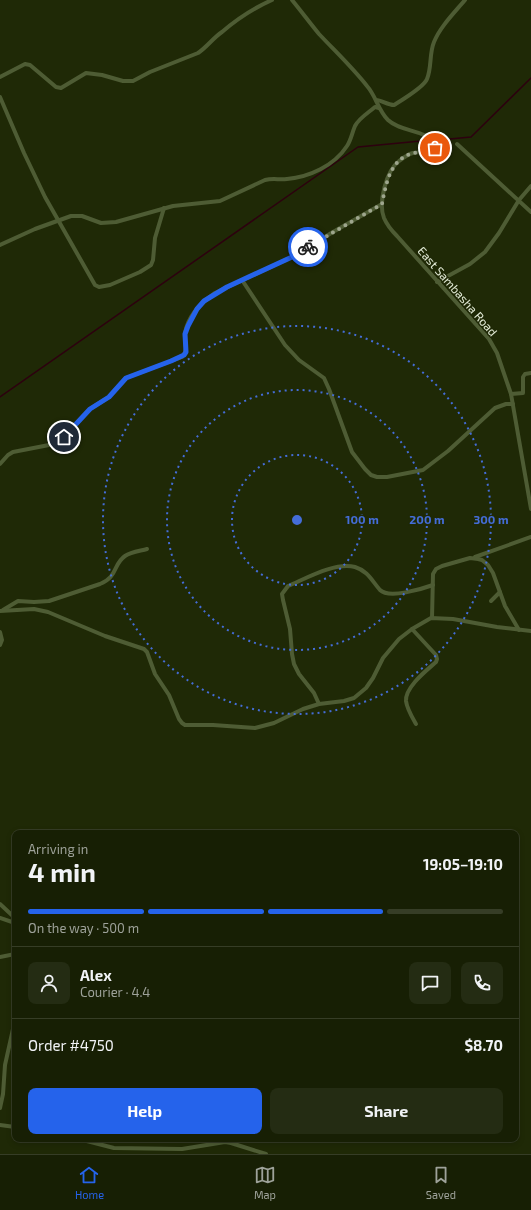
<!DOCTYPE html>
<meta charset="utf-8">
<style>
:root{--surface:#171f04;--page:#242c13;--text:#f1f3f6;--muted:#9ea29a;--line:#363d26;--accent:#2563eb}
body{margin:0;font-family:"Exo 2",sans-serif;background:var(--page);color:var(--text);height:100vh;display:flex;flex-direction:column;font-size:15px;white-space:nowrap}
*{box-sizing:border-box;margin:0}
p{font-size:13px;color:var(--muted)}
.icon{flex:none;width:22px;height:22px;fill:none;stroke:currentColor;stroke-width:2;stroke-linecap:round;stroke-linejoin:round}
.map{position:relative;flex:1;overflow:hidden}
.drawer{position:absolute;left:12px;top:830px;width:507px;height:312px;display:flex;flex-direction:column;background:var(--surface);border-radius:8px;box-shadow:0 2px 6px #0003,0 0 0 1px var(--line)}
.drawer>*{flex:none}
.pin{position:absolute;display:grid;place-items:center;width:34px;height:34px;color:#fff;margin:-17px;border:2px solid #fff;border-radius:50%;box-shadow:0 1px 4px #0007}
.courier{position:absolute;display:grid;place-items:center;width:40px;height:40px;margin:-20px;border:3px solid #2563eb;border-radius:50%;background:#fff;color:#222;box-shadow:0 1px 5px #0007}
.summary em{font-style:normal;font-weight:700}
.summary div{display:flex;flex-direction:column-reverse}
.summary{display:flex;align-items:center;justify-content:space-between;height:68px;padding:0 16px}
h1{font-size:26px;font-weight:700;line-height:30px}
.bar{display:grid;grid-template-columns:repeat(4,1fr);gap:6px 4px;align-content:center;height:48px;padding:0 16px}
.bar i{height:5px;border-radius:3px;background:var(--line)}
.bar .selected{background:var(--accent)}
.bar p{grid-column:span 4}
.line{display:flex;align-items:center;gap:10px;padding:0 16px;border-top:1px solid var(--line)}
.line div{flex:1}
.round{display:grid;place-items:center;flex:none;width:42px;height:42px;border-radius:8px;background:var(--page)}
.button{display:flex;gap:8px;margin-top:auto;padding:8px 16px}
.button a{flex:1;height:46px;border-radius:8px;background:var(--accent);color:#fff;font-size:16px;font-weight:700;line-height:46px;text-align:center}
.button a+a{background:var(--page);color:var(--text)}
.dock{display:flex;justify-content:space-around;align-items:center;height:56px;border-top:1px solid var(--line);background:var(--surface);font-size:11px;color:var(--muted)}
.dock a{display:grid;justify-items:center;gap:2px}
.dock .selected{color:var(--accent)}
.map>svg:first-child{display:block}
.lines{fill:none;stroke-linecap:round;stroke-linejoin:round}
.stream{stroke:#2d000f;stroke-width:1.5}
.minor{stroke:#4e5c34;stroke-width:4}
.done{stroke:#9ea68d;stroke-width:4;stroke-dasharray:0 7.2}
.route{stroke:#2563eb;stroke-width:5}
.ring{fill:none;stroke:#446dd8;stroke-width:2;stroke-dasharray:2 4}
.labels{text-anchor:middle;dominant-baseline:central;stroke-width:3;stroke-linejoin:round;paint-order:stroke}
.street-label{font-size:12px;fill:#e2ead6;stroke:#1f2906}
.centre{fill:#446dd8;stroke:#1f2906;stroke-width:2}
.ring-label{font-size:12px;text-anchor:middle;font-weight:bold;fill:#446dd8;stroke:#1f2906;stroke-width:3;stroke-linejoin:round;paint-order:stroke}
</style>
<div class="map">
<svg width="531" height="1154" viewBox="0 0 531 1154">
<rect width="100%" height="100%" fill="#1f2906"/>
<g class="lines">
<!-- stream -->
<g class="stream">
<path d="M439,140L471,137L531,78"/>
<path d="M0,397L358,147L431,140"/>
</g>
<!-- minor -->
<g class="minor">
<path d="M292,0C301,11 310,23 319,34C335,51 352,67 367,86C376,96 378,110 388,120C401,132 420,129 435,141H438C436,154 422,151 413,153C408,154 403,158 399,161C386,171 378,203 384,218C387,225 392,231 397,236L489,339L497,353L511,394L531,509"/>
<path d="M0,77L25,64L30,65L56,87L61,88L86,73L102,75L123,81H133L150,72L198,53C207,47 213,38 222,32C237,19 254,8 272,0"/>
<path d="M0,97L24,153L45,197L95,285L99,287L110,285L140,272L151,265L153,260L155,238L164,208"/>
<path d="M376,100C382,100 387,105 394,105C402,100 424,87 427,79C432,67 429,54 434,42C440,27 454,13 465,0"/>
<path d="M457,144L531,212"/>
<path d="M0,245L35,229L71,216H82L101,223L116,222L173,206L220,201L265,180C273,178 279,180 287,179C309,177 334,166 347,146C351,140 352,133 355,126C359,118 368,113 375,107L379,108"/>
<path d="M242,280L285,345L299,360L324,378L329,389L352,452L365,469L371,475L377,477H387L423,470L448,451L495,408L506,404H513"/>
<path d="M437,282L470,264L485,252L499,233L519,200L531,186"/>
<path d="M511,394L523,393V377L525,374L531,373"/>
<path d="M0,464L8,455L13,452L49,445L56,442L64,437L90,409L109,397L126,378L182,357C189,350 184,342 185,333C188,316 202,302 215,293L292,257L333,232L382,204"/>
<path d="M475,557L531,537"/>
<path d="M491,601L500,592"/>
<path d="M3,610L18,601L34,602L49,601L100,584C118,577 113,564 125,556C131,552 140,551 147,549"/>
<path d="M0,611L34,609L48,612L105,636L144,649L147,652L155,674L169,695L179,719L182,723L185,725H213L255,728L274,723L303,709L319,704L344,701L354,698L366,688L373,678L383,658L399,639L412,629L431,618L453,619L497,627L531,631"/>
<path d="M432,618L433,574L436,569L442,566L470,558L478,559L482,560L488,565L493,573L505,606L519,630"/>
<path d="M412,629L436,655L437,659L436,662C427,670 405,687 406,701C407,709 412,717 416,724"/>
<path d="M0,632L2,640L0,645"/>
<path d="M319,704L314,693L299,674L294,664L292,654L290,629L283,600L282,594L288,586C307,578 335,562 355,567C368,571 372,581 380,590C389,599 422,589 433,585"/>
<path d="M0,904L15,918"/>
<path d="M0,918L15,923"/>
<path d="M0,957L15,954"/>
<path d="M0,1108L3,1094L5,1065L15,1020"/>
<path d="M0,1125L15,1127"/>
<path d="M79,1139L114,1148L182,1149L225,1142L231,1143L266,1154"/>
</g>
</g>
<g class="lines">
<!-- done -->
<path class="done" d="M308,247L382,204C386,184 390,158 414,153C421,152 429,152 435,148"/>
<!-- route -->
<path class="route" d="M64,437L90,409L109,397L126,378L171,361L184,355L186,352L185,334L188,326L197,309L204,301L227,287L292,257L308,247"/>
</g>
<!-- distance rings -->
<g class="ring">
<circle cx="297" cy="520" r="65"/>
<circle cx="297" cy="520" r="130"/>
<circle cx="297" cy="520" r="194"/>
</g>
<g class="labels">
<!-- street labels -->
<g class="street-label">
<text transform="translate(458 291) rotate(49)">East Sambasha Road</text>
</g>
</g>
<circle cx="297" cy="520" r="6" class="centre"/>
<g class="ring-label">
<text x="362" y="524">100 m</text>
<text x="427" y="524">200 m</text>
<text x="491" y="524">300 m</text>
</g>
</svg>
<div class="pin" style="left:435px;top:148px;background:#ea580c"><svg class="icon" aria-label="bag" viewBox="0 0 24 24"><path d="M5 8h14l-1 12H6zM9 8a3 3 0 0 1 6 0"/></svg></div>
<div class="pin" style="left:64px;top:437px;background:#1f2937"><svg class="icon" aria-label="home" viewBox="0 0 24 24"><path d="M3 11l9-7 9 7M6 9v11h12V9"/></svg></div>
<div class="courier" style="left:308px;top:247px"><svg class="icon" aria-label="bike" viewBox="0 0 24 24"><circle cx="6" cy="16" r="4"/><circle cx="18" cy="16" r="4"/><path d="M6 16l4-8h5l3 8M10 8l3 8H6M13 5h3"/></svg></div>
<section class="drawer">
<div class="summary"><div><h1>4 min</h1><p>Arriving in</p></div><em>19:05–19:10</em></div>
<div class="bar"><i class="selected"></i><i class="selected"></i><i class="selected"></i><i></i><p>On the way · 500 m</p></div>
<div class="line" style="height:72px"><a class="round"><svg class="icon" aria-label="person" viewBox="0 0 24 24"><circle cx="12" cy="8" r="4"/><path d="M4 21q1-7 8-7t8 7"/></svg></a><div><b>Alex</b><p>Courier · 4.4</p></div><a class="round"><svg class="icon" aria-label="chat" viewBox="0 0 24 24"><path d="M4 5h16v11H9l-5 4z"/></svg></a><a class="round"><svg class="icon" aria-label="phone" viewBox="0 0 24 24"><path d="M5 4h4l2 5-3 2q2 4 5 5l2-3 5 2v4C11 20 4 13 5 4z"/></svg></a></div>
<div class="line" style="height:52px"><div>Order #4750</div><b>$8.70</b></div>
<div class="button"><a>Help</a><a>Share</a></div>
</section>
</div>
<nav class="dock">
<a class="selected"><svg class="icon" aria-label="home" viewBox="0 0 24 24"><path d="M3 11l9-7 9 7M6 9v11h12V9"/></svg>Home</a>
<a><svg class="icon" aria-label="map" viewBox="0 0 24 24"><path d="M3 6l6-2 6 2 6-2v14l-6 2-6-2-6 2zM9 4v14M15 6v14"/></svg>Map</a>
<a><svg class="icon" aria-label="saved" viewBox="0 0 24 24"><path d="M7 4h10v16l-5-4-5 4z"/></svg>Saved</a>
</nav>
